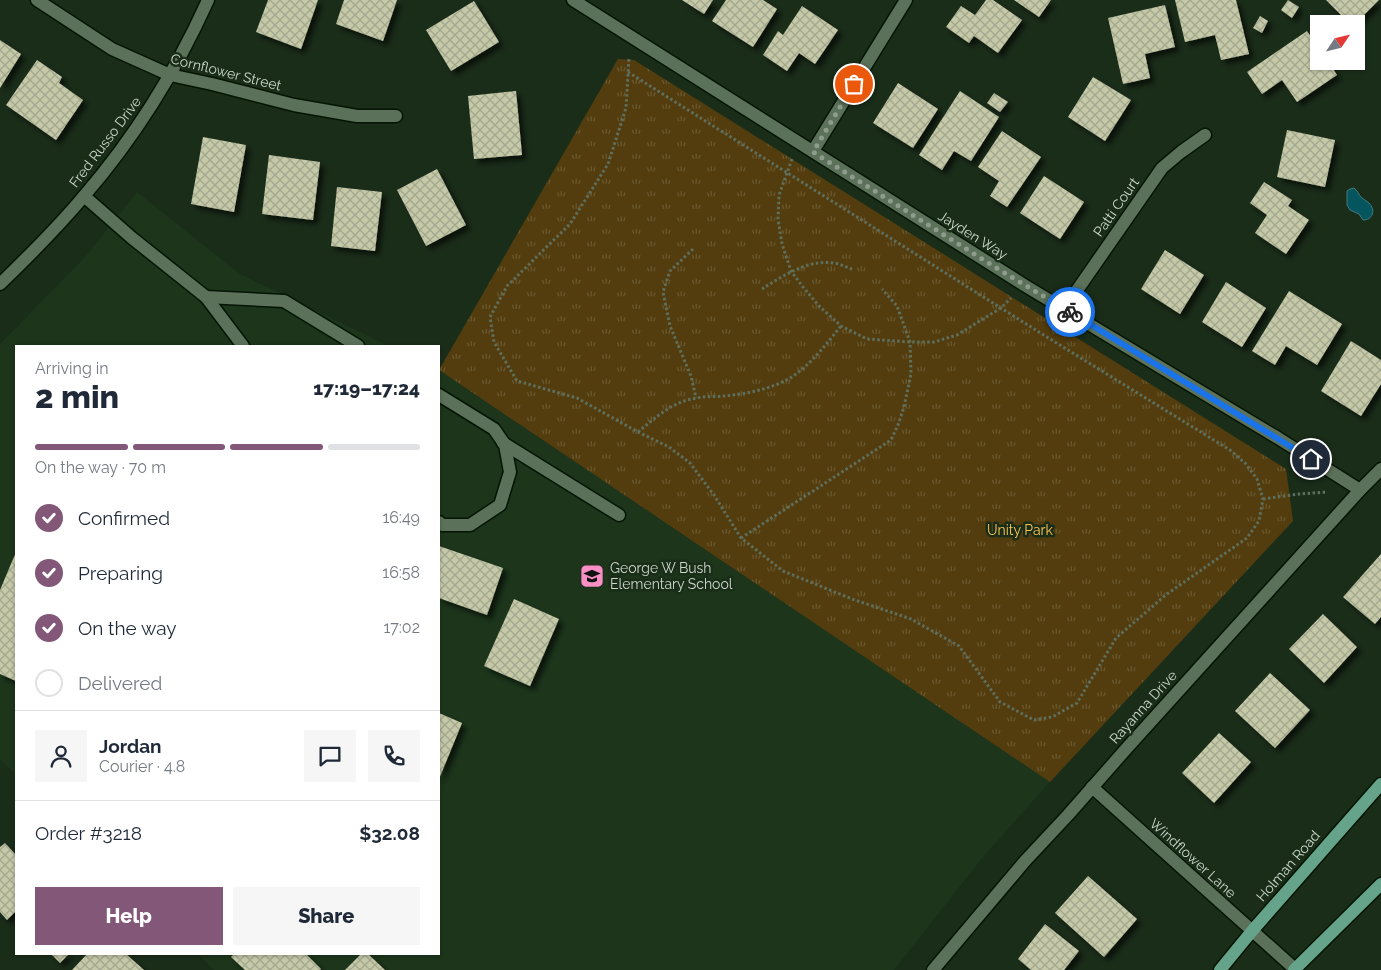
<!DOCTYPE html>
<meta charset="utf-8">
<style>
:root{--surface:#fff;--page:#f6f6f7;--text:#1f2937;--muted:#747a83;--line:#e0e1e3;--accent:#825777}
body{margin:0;font-family:Raleway,sans-serif;background:var(--page);color:var(--text);height:100vh;display:flex;flex-direction:column;font-size:19px;white-space:nowrap}
*{box-sizing:border-box;margin:0}
p{font-size:16px;color:var(--muted)}
.icon{flex:none;width:28px;height:28px;fill:none;stroke:currentColor;stroke-width:2;stroke-linecap:round;stroke-linejoin:round}
.map{position:relative;flex:1;overflow:hidden}
.panel{position:absolute;left:15px;top:345px;width:425px;height:610px;display:flex;flex-direction:column;background:var(--surface);border-radius:0px;box-shadow:0 1px 4px #0004}
.panel>*{flex:none}
.needle{width:32px;rotate:55deg}
.fabs{position:absolute;left:1310px;top:15px;display:grid;gap:10px}
.fabs a{display:grid;place-items:center;width:55px;height:55px;border-radius:0px;background:var(--surface);box-shadow:0 1px 4px #0004;font-size:25px}
.pin{position:absolute;display:grid;place-items:center;width:42px;height:42px;color:#fff;margin:-21px;border:2px solid #fff;border-radius:50%;box-shadow:0 1px 5px #0007}
.courier{position:absolute;display:grid;place-items:center;width:50px;height:50px;margin:-25px;border:4px solid #1a73e8;border-radius:50%;background:#fff;color:#222;box-shadow:0 1px 6px #0007}
.headline em{font-style:normal;font-weight:800}
.headline div{display:flex;flex-direction:column-reverse}
.headline{display:flex;align-items:center;justify-content:space-between;height:85px;padding:0 20px}
h1{font-size:32px;font-weight:800;line-height:38px}
.bar{display:grid;grid-template-columns:repeat(4,1fr);gap:8px 5px;align-content:center;height:60px;padding:0 20px}
.bar i{height:6px;border-radius:4px;background:var(--line)}
.bar .active{background:var(--accent)}
.bar p{grid-column:span 4}
.line{display:flex;align-items:center;gap:12px;padding:0 20px;border-top:1px solid var(--line)}
.line div{flex:1}
.round{display:grid;place-items:center;flex:none;width:52px;height:52px;border-radius:0px;background:var(--page)}
ol{padding:0 20px;list-style:none}
li{display:flex;align-items:center;gap:15px;height:55px}
li p{margin-inline-start:auto}
li .icon{padding:5px;border-radius:50%;background:var(--accent);color:#fff;stroke-width:4}
li:last-child{color:var(--muted)}
li i{width:28px;height:28px;border:2px solid var(--line);border-radius:50%}
.primary-button{display:flex;gap:10px;margin-top:auto;padding:10px 20px}
.primary-button a{flex:1;height:58px;border-radius:0px;background:var(--accent);color:#fff;font-size:20px;font-weight:800;line-height:58px;text-align:center}
.primary-button a+a{background:var(--page);color:var(--text)}
.map>svg:first-child{display:block}
.built{fill:#1c351b}
.park{fill:url(#park-tufts)}
.water{fill:#04555d;stroke:#407c7e}
.building{fill:url(#building-cross-hatch);filter:url(#shadow)}
.lines{fill:none;stroke-linecap:round;stroke-linejoin:round}
.minor-casing{stroke:#041504;stroke-width:15}
.major-casing{stroke:#041504;stroke-width:15}
.path{stroke:#5e6f5d;stroke-width:3;stroke-dasharray:2.5 2.5;stroke-linecap:butt}
.minor{stroke:#5b7159;stroke-width:12}
.major{stroke:#66a38b;stroke-width:12}
.done{stroke:#8d9c8c;stroke-width:5;stroke-dasharray:0 9}
.route{stroke:#1a73e8;stroke-width:6}
.labels{text-anchor:middle;dominant-baseline:central;stroke-width:5;stroke-linejoin:round;paint-order:stroke}
.street-label{font-size:14px;fill:#cbd8ca;stroke:#1a2d19}
.park-label{font-size:14px;fill:#fec450;stroke:#1a2d19}
.poi-label{font-size:14px;fill:#cbd8ca;stroke:#1a2d19;text-anchor:start}
</style>
<div class="map">
<svg width="1381" height="970" viewBox="0 0 1381 970">
<defs>
<pattern id="park-tufts" width="24" height="20" patternUnits="userSpaceOnUse" patternTransform="scale(1.25)"><rect width="24" height="20" fill="#533d0e"/><path d="M3 7l-1-3M5 7V3M7 7l1-3M15 17l-1-3M17 17v-4M19 17l1-3" fill="none" stroke="#6a5830"/></pattern>
<pattern id="building-cross-hatch" width="8" height="8" patternUnits="userSpaceOnUse" patternTransform="scale(1.25)"><rect width="8" height="8" fill="#c5c9a8"/><path d="M0 0l8 8M0 8l8-8" fill="none" stroke="#a3a78d"/></pattern>
<filter id="shadow"><feDropShadow dx="4.5" dy="4.5" stdDeviation="2.5" flood-color="#0009"/></filter>
</defs>
<rect width="100%" height="100%" fill="#1a2d19"/>
<!-- built -->
<g class="built">
<path d="M137,192L240,274L389,346H16V775L0,759V344L85,257Z"/>
<path d="M439,370L1050,782L983,857L894,970H214L198,954H439Z"/>
</g>
<!-- park -->
<path class="park" d="M618,59L634,60L1286,469L1293,521L1050,782L439,370Z"/>
<!-- water -->
<path class="water" d="M1354,188C1358,191 1358,194 1362,198C1364,200 1367,201 1369,203C1376,210 1373,220 1363,220L1359,214L1350,210L1347,205V191L1350,189Z"/>
<!-- building -->
<g class="building">
<path d="M268,0H318L301,49L256,32Z"/>
<path d="M344,0H397L383,41L336,24Z"/>
<path d="M682,0H713L704,14Z"/>
<path d="M726,0H763L777,9L753,47L712,21Z"/>
<path d="M986,0H993L1022,20L998,53L974,36L969,43L946,27L961,6L975,15Z"/>
<path d="M1014,0H1051L1039,17Z"/>
<path d="M1175,0H1236L1249,54L1221,60L1215,35L1185,42Z"/>
<path d="M1288,0L1299,7L1292,18L1281,10Z"/>
<path d="M1326,0H1379L1355,24H1350Z"/>
<path d="M474,1L499,42L451,71L426,30Z"/>
<path d="M1165,5L1175,47L1145,54L1150,78L1123,84L1108,18Z"/>
<path d="M802,6L838,30L815,64L799,53L787,71L763,55L778,31L783,35Z"/>
<path d="M1260,16L1268,21L1262,33L1253,28Z"/>
<path d="M1307,31L1319,48V61H1328L1337,75L1297,102L1282,80L1262,94L1247,72Z"/>
<path d="M0,40L21,54L0,88Z"/>
<path d="M37,60L62,77L59,83L83,100L56,140L6,105Z"/>
<path d="M1093,77L1131,100L1105,141L1068,117Z"/>
<path d="M898,83L938,109L913,148L873,123Z"/>
<path d="M516,91L522,155L474,159L468,96Z"/>
<path d="M960,91L999,117L971,161L954,151L942,170L919,155Z"/>
<path d="M994,93L1008,102L1000,112L987,103Z"/>
<path d="M1287,130L1335,140L1325,187L1277,177Z"/>
<path d="M1002,131L1041,157L1007,207L990,196L999,181L978,167Z"/>
<path d="M203,137L246,145L234,212L191,204Z"/>
<path d="M269,155L320,162L313,220L262,214Z"/>
<path d="M437,169L466,225L426,246L397,190Z"/>
<path d="M1044,176L1084,202L1060,239L1020,213Z"/>
<path d="M1264,182L1292,200L1288,206L1309,220L1286,254L1255,233L1267,215L1250,203Z"/>
<path d="M337,187L382,192L375,251L331,246Z"/>
<path d="M1165,250L1204,275L1180,314L1141,289Z"/>
<path d="M1226,282L1266,308L1242,347L1202,322Z"/>
<path d="M1289,291L1342,324L1317,365L1286,346L1275,365L1252,351Z"/>
<path d="M1351,341L1381,360V384L1361,416L1321,391Z"/>
<path d="M439,546L503,568L487,615L439,598Z"/>
<path d="M16,552V681L0,674V590Z"/>
<path d="M1381,554V617L1375,624L1343,597Z"/>
<path d="M514,599L559,619L530,686L484,666Z"/>
<path d="M1323,614L1357,647L1324,683L1289,649Z"/>
<path d="M1270,673L1310,710L1275,748L1235,711Z"/>
<path d="M439,713L462,723L439,779Z"/>
<path d="M1219,733L1251,762L1214,803L1182,773Z"/>
<path d="M5,843L16,855V911L7,920L0,912V847Z"/>
<path d="M1088,876L1137,919L1104,957L1055,913Z"/>
<path d="M1045,924L1079,951L1064,970H1031L1018,959Z"/>
<path d="M51,954H69L60,963Z"/>
<path d="M87,954H126L144,970H72Z"/>
<path d="M234,954H306L321,969L320,970H245L231,957Z"/>
<path d="M361,954H368L385,970H345Z"/>
</g>
<g class="lines">
<!-- minor casing -->
<g class="minor-casing">
<g id="minor">
<path d="M37,0L112,49L170,75L212,84L294,105L357,116H396"/>
<path d="M573,0L1024,285L1278,438L1360,490"/>
<path d="M813,151L906,0"/>
<path d="M84,196L132,238L206,297L243,346"/>
<path d="M0,284C29,256 58,227 84,196C135,137 176,71 208,0"/>
<path d="M206,297L284,301L358,346"/>
<path d="M1064,309L1162,168L1181,152L1205,135"/>
<path d="M439,395L494,429L505,445L510,472L500,505L470,525H442L439,522"/>
<path d="M503,443L619,515"/>
<path d="M1092,787L1296,970"/>
<path d="M933,970L1025,861L1068,815L1126,749L1360,490L1381,469"/>
</g>
</g>
<!-- major casing -->
<g class="major-casing">
<g id="major">
<path d="M1220,970L1252,931L1381,784"/>
<path d="M1294,970L1381,884"/>
</g>
</g>
<!-- path -->
<g class="path">
<path d="M628,72L1042,334L1230,450L1245,463L1257,479L1263,499L1259,521L1247,538L1167,594L1116,638L1077,703L1052,717L1034,720L1000,702L959,646L911,619L852,599L783,571L741,538L714,495L690,463L669,447L638,432L577,398L517,381L494,342L490,317L507,286L570,224L608,164L626,108L629,57"/>
<path d="M792,159L779,195L778,219L782,244L791,271L803,287L820,307L841,326L867,339L910,342H934L957,335L1001,308L1011,298"/>
<path d="M693,249L670,271L663,292L670,326L691,376L696,398"/>
<path d="M762,289C784,275 811,257 839,264C844,266 849,268 854,270"/>
<path d="M638,432C655,418 673,401 697,398C706,396 715,397 724,396C746,394 771,389 790,378C810,366 827,343 841,326"/>
<path d="M1263,499L1299,494L1327,492"/>
<path d="M741,538L891,440L898,425L904,407L911,374L910,342L897,306L882,289"/>
</g>
<!-- minor -->
<use href="#minor" class="minor"/>
<!-- major -->
<use href="#major" class="major"/>
</g>
<g class="lines">
<!-- done -->
<path class="done" d="M854,84L813,152L998,269L1070,312"/>
<!-- route -->
<path class="route" d="M1070,312L1311,459"/>
</g>
<!-- icons -->
<defs>
<g id="school-square" transform="scale(1.25)"><rect x="-9" y="-9" width="18" height="18" rx="4" fill="#fa8fc6" stroke="#1a2d19"/><path d="M0-5L7-2L0 1L-7-2ZM-4 1L0 2.5L4 1V4Q0 6-4 4Z" fill="#111"/></g>
</defs>
<g fill-rule="evenodd">
<use href="#school-square" x="592" y="576"/>
</g>
<g class="labels">
<!-- street labels -->
<g class="street-label">
<text transform="translate(226 72) rotate(14)">Cornflower Street</text>
<text transform="translate(105 142) rotate(-53)">Fred Russo Drive</text>
<text transform="translate(1116 207) rotate(-55)">Patti Court</text>
<text transform="translate(973 235) rotate(32)">Jayden Way</text>
<text transform="translate(1143 707) rotate(-48)">Rayanna Drive</text>
<text transform="translate(1193 858) rotate(42)">Windflower Lane</text>
<text transform="translate(1288 866) rotate(-49)">Holman Road</text>
</g>
<!-- park labels -->
<g class="park-label">
<text x="1020" y="530">Unity Park</text>
</g>
<!-- poi labels -->
<g class="poi-label">
<text x="610" y="568">George W Bush<tspan x="610" dy="16">Elementary School</tspan></text>
</g>
</g>
</svg>
<div class="fabs">
<a><svg class="needle" viewBox="-14 -14 28 28"><path d="M0-13l5 13h-10z" fill="#e53935"/><path d="M0 13l5-13h-10z" fill="#747a83"/></svg></a>
</div>
<div class="pin" style="left:854px;top:84px;background:#ea580c"><svg class="icon" aria-label="bag" viewBox="0 0 24 24"><path d="M5 8h14l-1 12H6zM9 8a3 3 0 0 1 6 0"/></svg></div>
<div class="pin" style="left:1311px;top:459px;background:#1f2937"><svg class="icon" aria-label="home" viewBox="0 0 24 24"><path d="M3 11l9-7 9 7M6 9v11h12V9"/></svg></div>
<div class="courier" style="left:1070px;top:312px"><svg class="icon" aria-label="bike" viewBox="0 0 24 24"><circle cx="6" cy="16" r="4"/><circle cx="18" cy="16" r="4"/><path d="M6 16l4-8h5l3 8M10 8l3 8H6M13 5h3"/></svg></div>
<section class="panel">
<div class="headline"><div><h1>2 min</h1><p>Arriving in</p></div><em>17:19–17:24</em></div>
<div class="bar"><i class="active"></i><i class="active"></i><i class="active"></i><i></i><p>On the way · 70 m</p></div>
<ol>
<li><svg class="icon" aria-label="check" viewBox="0 0 24 24"><path d="M5 12l5 5 9-10"/></svg>Confirmed<p>16:49</p></li>
<li><svg class="icon" aria-label="check" viewBox="0 0 24 24"><path d="M5 12l5 5 9-10"/></svg>Preparing<p>16:58</p></li>
<li><svg class="icon" aria-label="check" viewBox="0 0 24 24"><path d="M5 12l5 5 9-10"/></svg>On the way<p>17:02</p></li>
<li><i></i>Delivered</li>
</ol>
<div class="line" style="height:90px"><a class="round"><svg class="icon" aria-label="person" viewBox="0 0 24 24"><circle cx="12" cy="8" r="4"/><path d="M4 21q1-7 8-7t8 7"/></svg></a><div><b>Jordan</b><p>Courier · 4.8</p></div><a class="round"><svg class="icon" aria-label="chat" viewBox="0 0 24 24"><path d="M4 5h16v11H9l-5 4z"/></svg></a><a class="round"><svg class="icon" aria-label="phone" viewBox="0 0 24 24"><path d="M5 4h4l2 5-3 2q2 4 5 5l2-3 5 2v4C11 20 4 13 5 4z"/></svg></a></div>
<div class="line" style="height:65px"><div>Order #3218</div><b>$32.08</b></div>
<div class="primary-button"><a>Help</a><a>Share</a></div>
</section>
</div>
